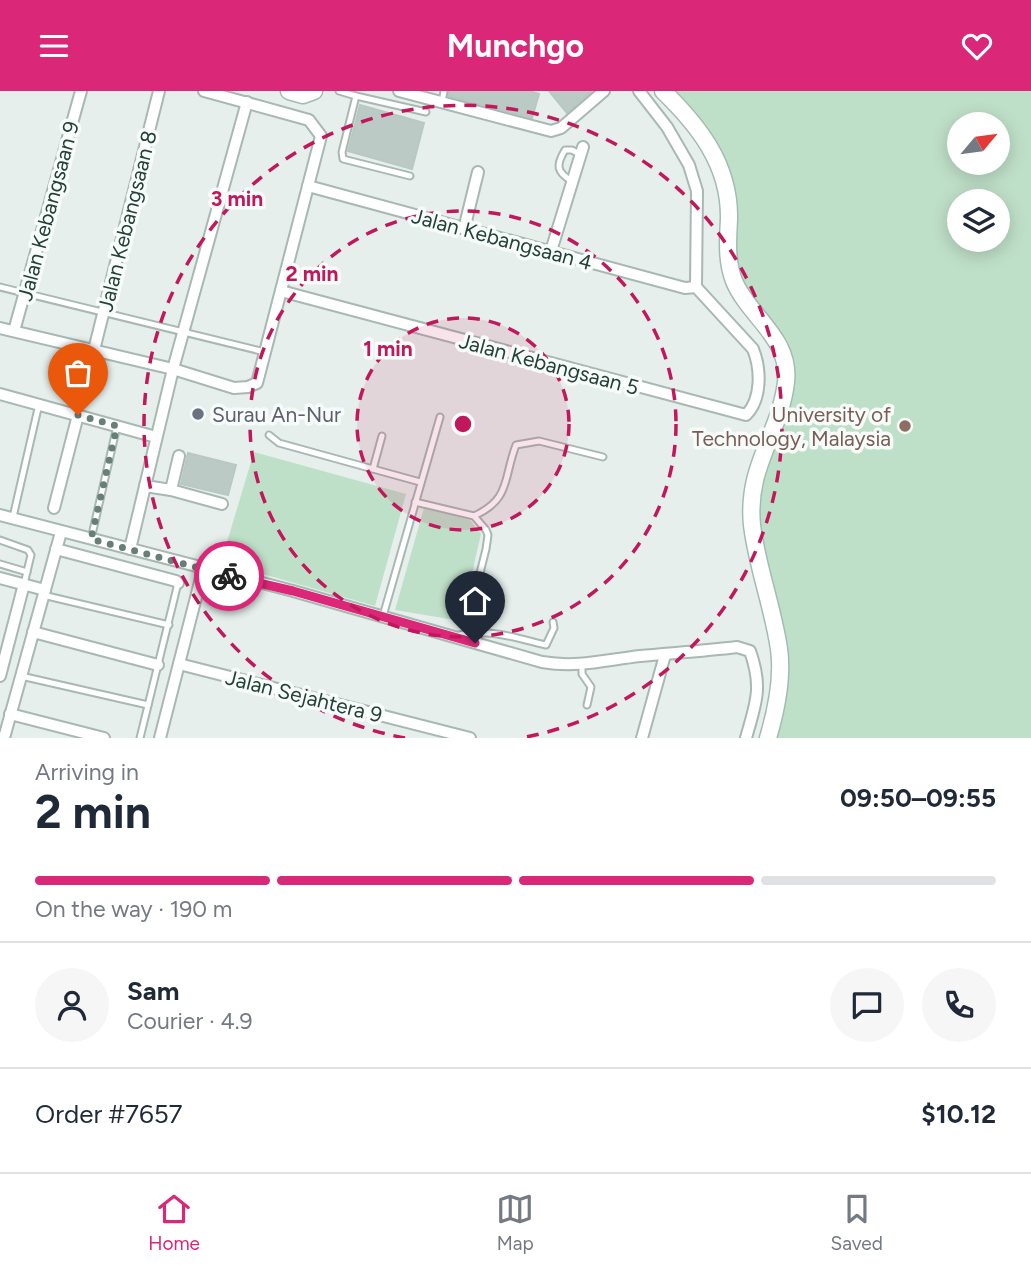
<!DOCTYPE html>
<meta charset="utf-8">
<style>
:root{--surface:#fff;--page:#f6f6f7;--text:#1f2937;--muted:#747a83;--line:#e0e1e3;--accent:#db2777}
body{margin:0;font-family:Figtree,sans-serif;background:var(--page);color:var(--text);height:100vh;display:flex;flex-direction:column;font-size:26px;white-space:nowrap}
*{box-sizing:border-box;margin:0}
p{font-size:23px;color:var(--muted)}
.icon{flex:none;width:38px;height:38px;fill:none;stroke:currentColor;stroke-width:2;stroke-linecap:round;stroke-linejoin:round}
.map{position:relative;height:647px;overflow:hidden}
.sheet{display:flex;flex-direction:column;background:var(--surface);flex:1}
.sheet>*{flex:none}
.needle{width:46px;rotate:61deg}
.buttons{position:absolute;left:947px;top:21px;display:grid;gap:14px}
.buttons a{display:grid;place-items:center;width:63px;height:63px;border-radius:50%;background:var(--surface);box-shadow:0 4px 18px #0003;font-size:35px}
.pin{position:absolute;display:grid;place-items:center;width:60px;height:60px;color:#fff;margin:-72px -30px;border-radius:50% 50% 50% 0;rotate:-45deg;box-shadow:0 0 7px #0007}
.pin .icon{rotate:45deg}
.courier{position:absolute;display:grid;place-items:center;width:70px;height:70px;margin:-35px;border:5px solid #db2777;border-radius:50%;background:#fff;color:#222;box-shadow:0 2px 9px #0007}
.overview em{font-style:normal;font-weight:700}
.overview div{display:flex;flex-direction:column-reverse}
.overview{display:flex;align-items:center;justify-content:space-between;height:119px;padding:0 35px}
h1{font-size:46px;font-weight:700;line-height:52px}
.bar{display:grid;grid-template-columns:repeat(4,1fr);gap:10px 7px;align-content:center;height:84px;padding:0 35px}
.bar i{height:9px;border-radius:5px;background:var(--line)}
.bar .selected{background:var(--accent)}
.bar p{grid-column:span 4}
.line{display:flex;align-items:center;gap:18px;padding:0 35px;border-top:2px solid var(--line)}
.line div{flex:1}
.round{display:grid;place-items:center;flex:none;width:74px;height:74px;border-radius:37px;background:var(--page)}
header{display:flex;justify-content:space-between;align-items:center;height:91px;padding:0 35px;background:var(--accent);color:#fff;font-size:32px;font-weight:700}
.dock{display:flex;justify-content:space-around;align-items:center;height:98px;border-top:2px solid var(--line);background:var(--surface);font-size:19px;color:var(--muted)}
.dock a{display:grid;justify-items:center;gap:4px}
.dock .selected{color:var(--accent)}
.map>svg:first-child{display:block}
.green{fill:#bfe0c8;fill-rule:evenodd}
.building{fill:#bbcac4;stroke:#b8c9c2;stroke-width:2}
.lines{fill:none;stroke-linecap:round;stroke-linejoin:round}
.lane-casing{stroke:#a8b8b2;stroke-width:9}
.street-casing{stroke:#a8b8b2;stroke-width:14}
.secondary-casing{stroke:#a4bbb3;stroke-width:19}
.lane{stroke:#fff;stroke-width:5}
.street{stroke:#fff;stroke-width:10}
.secondary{stroke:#fff;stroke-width:16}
.done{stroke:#687f78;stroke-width:7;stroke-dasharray:0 12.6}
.route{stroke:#db2777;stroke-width:9}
.ring{fill:none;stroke:#c2185b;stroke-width:3.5;stroke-dasharray:12 9}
.worship-dot{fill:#6b7280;stroke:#f7fbf9;stroke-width:2.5}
.education-dot{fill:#8d6e63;stroke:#f7fbf9;stroke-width:2.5}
.labels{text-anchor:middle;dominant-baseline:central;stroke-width:7;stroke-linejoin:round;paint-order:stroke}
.street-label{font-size:21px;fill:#24423a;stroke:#f7fbf9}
.worship-label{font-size:21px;fill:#5b616d;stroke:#f7fbf9;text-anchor:start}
.education-label{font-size:21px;fill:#785e54;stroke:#f7fbf9;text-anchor:end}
.centre{fill:#c2185b;stroke:#f7fbf9;stroke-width:3.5}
.ring-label{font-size:21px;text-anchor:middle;font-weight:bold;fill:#c2185b;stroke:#f7fbf9;stroke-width:7;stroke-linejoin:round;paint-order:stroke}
</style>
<header><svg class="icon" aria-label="menu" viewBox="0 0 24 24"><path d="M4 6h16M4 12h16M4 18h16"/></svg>Munchgo<svg class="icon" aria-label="heart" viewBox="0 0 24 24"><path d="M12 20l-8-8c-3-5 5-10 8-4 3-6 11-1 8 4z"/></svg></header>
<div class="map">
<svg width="1031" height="647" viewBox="0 0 1031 647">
<rect width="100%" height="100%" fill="#e6efeb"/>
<!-- green -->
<g class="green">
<path d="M675,0H1031V647H776L784,619L787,581L756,436L757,407L791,299L739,190L731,127V84L725,66L711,45ZM959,33H998V72H959ZM959,110H998V149H959Z"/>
<path d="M254,361L406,403L375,515L221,471Z"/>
<path d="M424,417L470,429L481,443L461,530L395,519Z"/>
</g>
<!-- building -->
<g class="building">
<path d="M449,0H530L539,3L532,27L448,5Z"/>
<path d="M549,0H592L567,22Z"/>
<path d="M360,14L424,32L412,78L348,60Z"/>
<path d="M188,362L236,374L228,404L181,393Z"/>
</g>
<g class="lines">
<!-- lane casing -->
<g class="lane-casing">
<g id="lane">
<path d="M339,0L356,5L342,61L343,68L410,85"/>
<path d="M356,5L426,21"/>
<path d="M442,11L444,0"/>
<path d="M572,90C556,81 556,74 565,59H572L581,64"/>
<path d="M0,196L265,261"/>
<path d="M269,344L279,352L420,391"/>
<path d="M373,378L382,345"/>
<path d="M415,411L474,425L486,439L488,444L486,458L472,514"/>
<path d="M474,425C511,408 503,388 516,354L539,350L603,366"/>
<path d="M13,426L39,313"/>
<path d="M91,448L117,335"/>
<path d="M0,449L28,459L31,464L24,493"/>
<path d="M0,473L27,481"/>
<path d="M43,504L169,534"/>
<path d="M383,525L440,326"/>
<path d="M455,545C486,536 516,547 546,554L554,537L553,531"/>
<path d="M582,574V583L591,596L587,614"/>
<path d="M21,585L148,614"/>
<path d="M140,647L178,492"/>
</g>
</g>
<!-- street casing -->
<g class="street-casing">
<g id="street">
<path d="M399,0L551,40L561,37L604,0"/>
<path d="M308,95L685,197L696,196"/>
<path d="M464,138L478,81"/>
<path d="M551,160L583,56"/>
<path d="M281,200L746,324C762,308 761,278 753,258L696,196L697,100L689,74L667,36L639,0"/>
<path d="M0,237L173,278L234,297L248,296L257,292L321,45L309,29L204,0"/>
<path d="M14,240L81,0"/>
<path d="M94,259L159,0"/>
<path d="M0,303L156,346"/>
<path d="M145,395L171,399L179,365"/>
<path d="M171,399L222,413"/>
<path d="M54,417L78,324"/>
<path d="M0,424L293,500L542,571C578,577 605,569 640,565C672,562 705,560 737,556L750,560C763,597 756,611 746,647"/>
<path d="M56,458L176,490L178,492"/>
<path d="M130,458L173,278L247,11"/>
<path d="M0,487L45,499"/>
<path d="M33,541L158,574"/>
<path d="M179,573L470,647"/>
<path d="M0,585L24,493"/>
<path d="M10,623L104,647"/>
<path d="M4,647L61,441"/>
<path d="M160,647L203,479"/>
<path d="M642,647L665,564"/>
</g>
</g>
<!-- secondary casing -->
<g class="secondary-casing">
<g id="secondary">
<path d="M289,0L303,4L314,0"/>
<path d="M663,0C699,35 730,74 729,128C728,149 726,169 734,190C749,226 791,247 786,291C780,343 746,375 752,434C757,476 773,516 779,558C783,586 776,620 768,647"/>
</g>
</g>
<!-- lane -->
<use href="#lane" class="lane"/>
<!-- street -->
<use href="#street" class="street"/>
<!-- secondary -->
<use href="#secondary" class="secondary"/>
</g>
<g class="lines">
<!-- done -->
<path class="done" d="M78,324L117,335L91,448L229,485"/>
<!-- route -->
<path class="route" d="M229,485L293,500L475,552"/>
</g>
<!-- distance rings -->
<circle cx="463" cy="333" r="106" fill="#c2185b" fill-opacity=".12"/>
<g class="ring">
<circle cx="463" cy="333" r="106"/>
<circle cx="463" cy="333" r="213"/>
<path d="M405 647A319 319 0 1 1 521 647"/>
</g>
<!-- markers -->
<circle class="worship-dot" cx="198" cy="323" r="7"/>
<circle class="education-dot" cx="905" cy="335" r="7"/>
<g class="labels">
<!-- street labels -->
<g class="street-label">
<text transform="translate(48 120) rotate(-75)">Jalan Kebangsaan 9</text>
<text transform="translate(127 130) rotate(-76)">Jalan Kebangsaan 8</text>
<text transform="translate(502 148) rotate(15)">Jalan Kebangsaan 4</text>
<text transform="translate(549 273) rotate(15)">Jalan Kebangsaan 5</text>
<text transform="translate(304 605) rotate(14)">Jalan Sejahtera 9</text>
</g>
<!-- worship labels -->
<g class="worship-label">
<text x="212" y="323">Surau An-Nur</text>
</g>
<!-- education labels -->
<g class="education-label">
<text x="891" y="323">University of<tspan x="891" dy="24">Technology, Malaysia</tspan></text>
</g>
</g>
<circle cx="463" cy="333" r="10" class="centre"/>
<g class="ring-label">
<text x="237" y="115">3 min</text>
<text x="312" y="190">2 min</text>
<text x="388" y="265">1 min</text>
</g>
</svg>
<div class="buttons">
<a><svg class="needle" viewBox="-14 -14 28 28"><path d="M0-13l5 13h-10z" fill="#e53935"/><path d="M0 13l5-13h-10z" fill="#747a83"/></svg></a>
<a><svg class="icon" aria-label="layers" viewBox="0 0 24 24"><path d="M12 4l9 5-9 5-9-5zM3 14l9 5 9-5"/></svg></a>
</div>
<div class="pin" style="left:78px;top:324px;background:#ea580c"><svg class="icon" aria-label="bag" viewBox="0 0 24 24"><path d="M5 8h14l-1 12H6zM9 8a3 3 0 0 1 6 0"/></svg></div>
<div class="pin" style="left:475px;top:552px;background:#1f2937"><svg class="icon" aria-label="home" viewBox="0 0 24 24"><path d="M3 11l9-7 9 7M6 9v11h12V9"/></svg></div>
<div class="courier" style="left:229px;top:485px"><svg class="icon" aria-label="bike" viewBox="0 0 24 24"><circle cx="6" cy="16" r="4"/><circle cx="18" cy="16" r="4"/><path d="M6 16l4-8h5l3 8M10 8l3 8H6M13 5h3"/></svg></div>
</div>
<section class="sheet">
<div class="overview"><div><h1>2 min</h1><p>Arriving in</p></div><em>09:50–09:55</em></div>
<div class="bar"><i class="selected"></i><i class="selected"></i><i class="selected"></i><i></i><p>On the way · 190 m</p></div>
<div class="line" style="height:126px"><a class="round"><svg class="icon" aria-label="person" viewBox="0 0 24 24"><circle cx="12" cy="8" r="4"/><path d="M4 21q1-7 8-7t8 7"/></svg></a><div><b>Sam</b><p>Courier · 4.9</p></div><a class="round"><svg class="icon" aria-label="chat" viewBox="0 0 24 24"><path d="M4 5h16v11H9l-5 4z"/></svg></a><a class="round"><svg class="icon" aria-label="phone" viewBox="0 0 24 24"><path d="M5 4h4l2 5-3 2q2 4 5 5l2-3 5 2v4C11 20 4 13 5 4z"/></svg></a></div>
<div class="line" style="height:91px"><div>Order #7657</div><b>$10.12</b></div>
</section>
<nav class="dock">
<a class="selected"><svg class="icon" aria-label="home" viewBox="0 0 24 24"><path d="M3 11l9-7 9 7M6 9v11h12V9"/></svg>Home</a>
<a><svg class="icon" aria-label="map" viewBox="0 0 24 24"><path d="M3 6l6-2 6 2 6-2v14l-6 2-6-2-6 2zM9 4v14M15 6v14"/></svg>Map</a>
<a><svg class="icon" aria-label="saved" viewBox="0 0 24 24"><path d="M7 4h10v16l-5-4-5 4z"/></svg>Saved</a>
</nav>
